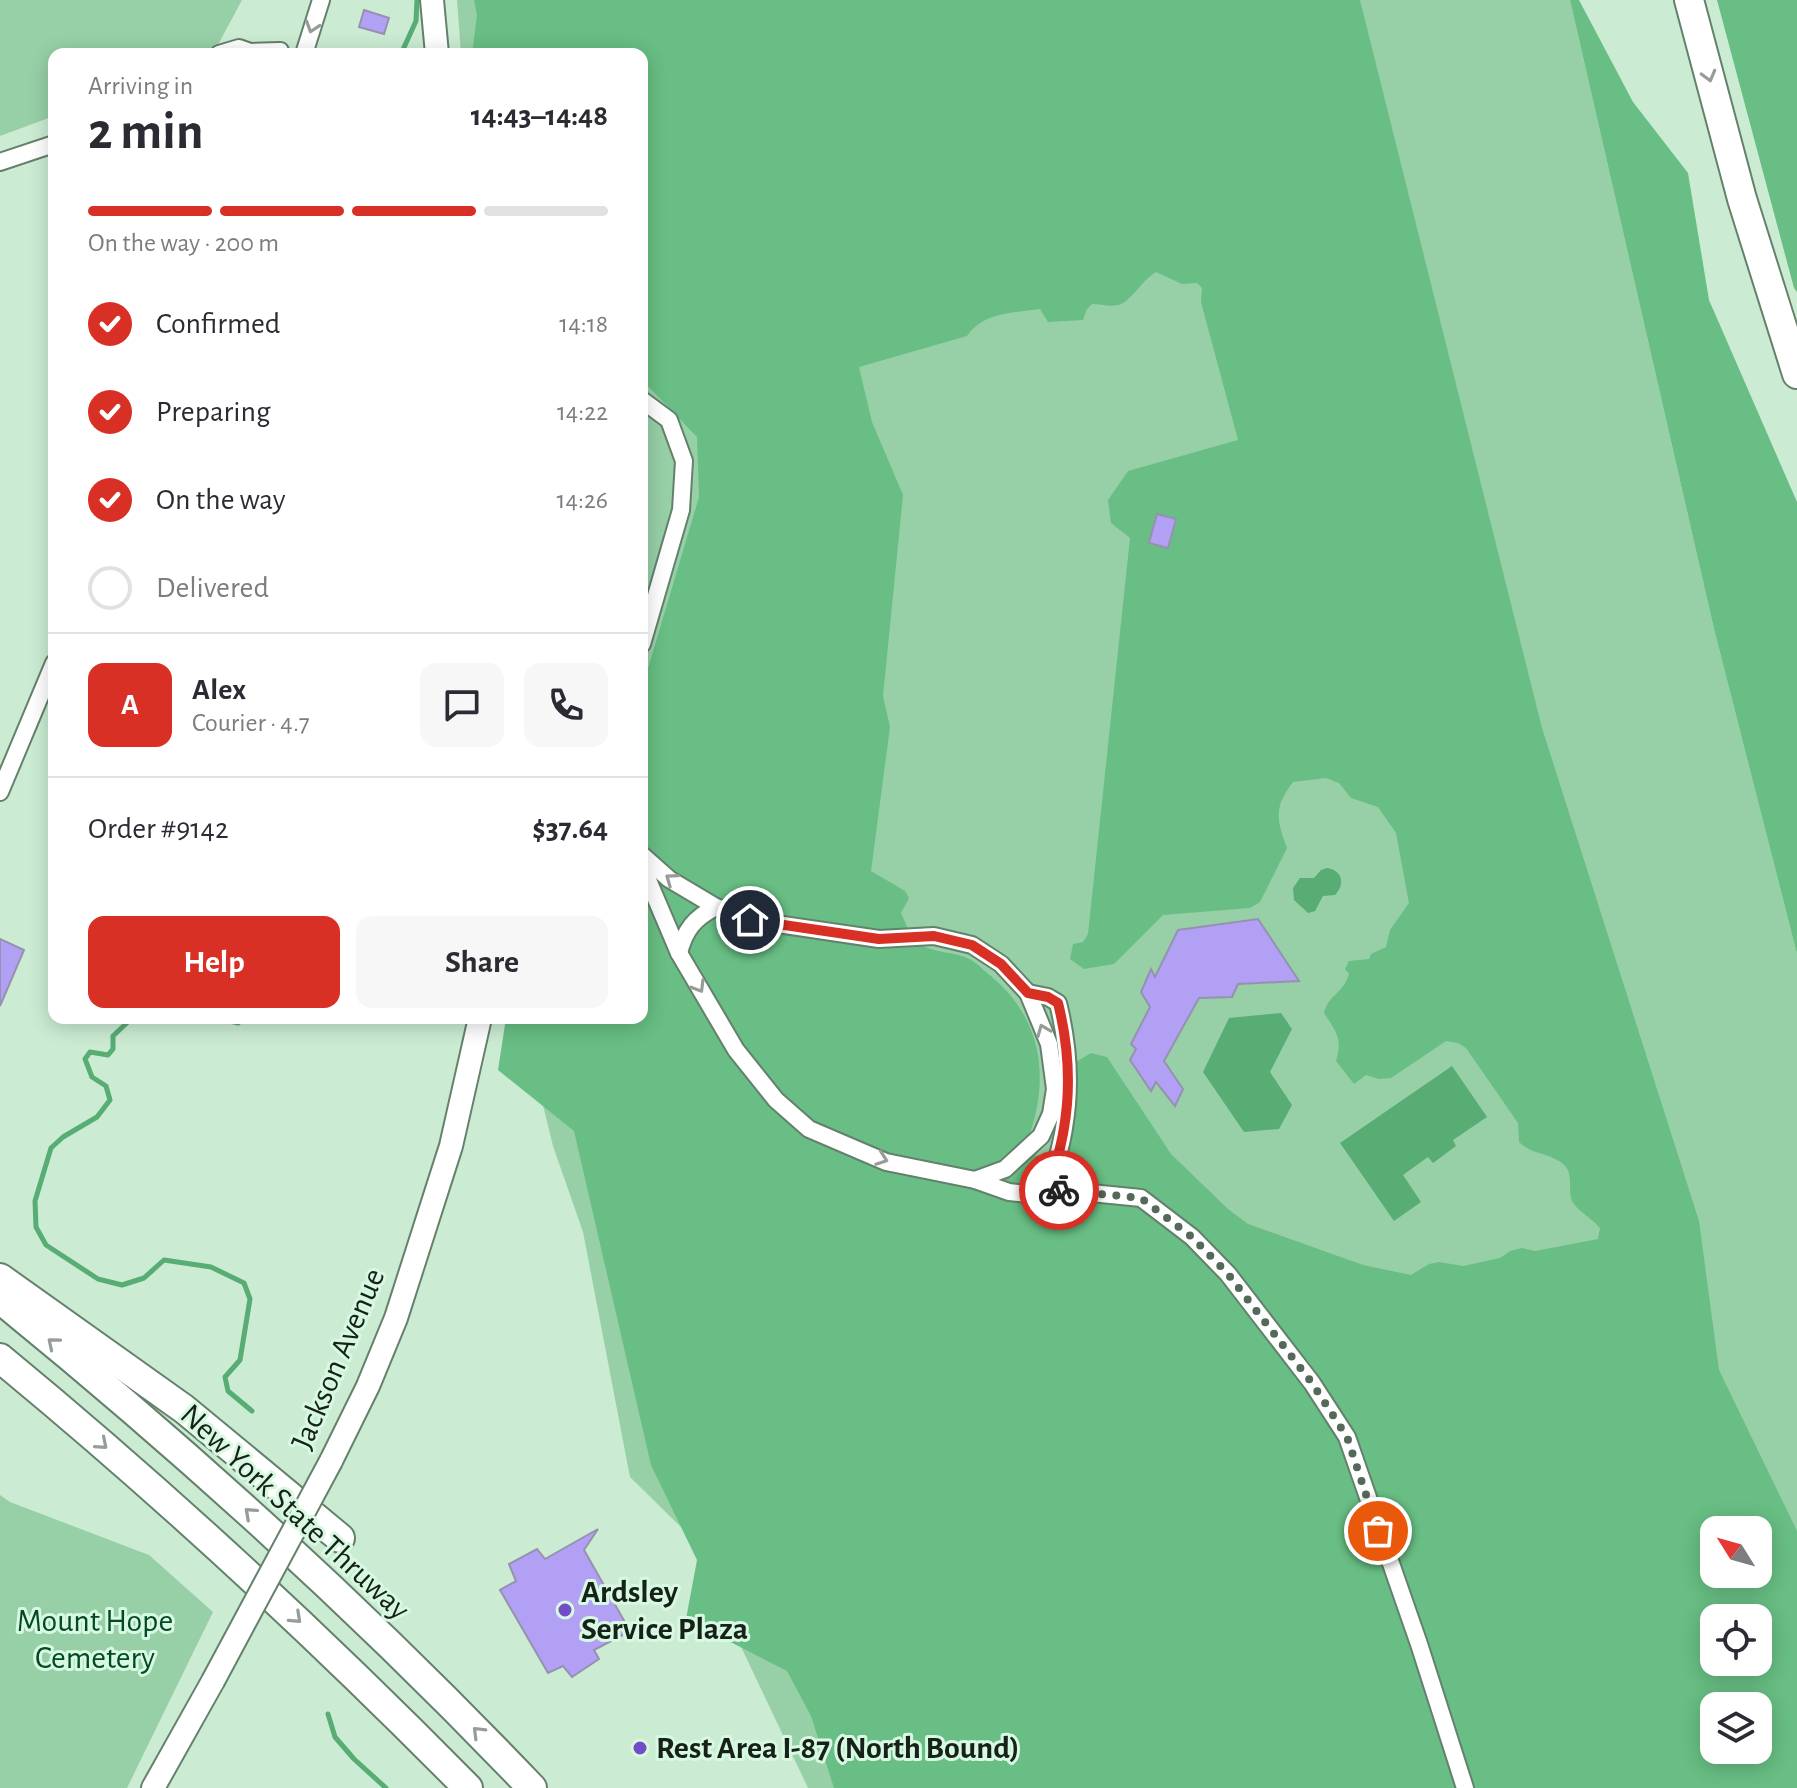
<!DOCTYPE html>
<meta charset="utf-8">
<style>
:root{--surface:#fff;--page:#f7f7f7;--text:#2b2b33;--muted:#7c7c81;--line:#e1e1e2;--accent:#d93025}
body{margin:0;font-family:"Alegreya Sans",sans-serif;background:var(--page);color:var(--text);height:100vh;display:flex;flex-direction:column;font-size:30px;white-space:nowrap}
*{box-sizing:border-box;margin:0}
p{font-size:26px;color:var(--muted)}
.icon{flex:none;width:44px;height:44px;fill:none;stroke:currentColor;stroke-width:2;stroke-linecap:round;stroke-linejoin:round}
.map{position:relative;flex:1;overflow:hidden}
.details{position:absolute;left:48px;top:48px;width:600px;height:976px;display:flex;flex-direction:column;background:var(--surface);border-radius:16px;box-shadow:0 4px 20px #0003}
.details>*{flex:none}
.needle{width:52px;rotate:307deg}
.controls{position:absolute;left:1700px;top:1516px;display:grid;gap:16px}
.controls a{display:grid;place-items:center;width:72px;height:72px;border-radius:16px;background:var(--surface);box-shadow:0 4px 20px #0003;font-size:40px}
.pin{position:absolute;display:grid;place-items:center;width:68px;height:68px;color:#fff;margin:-34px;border:4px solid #fff;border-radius:50%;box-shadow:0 2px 8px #0007}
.courier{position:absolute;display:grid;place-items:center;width:80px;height:80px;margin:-40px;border:6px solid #d93025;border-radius:50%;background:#fff;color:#222;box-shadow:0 2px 10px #0007}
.overview em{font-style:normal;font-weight:700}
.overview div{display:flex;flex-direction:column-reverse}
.overview{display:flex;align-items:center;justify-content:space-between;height:136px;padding:0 40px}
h1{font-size:52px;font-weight:700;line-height:60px}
.bar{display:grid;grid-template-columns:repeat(4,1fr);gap:12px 8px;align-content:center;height:96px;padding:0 40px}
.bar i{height:10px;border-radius:6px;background:var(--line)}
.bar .on{background:var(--accent)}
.bar p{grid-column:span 4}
.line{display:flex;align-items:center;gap:20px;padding:0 40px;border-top:2px solid var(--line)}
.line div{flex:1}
.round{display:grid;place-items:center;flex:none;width:84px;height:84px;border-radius:16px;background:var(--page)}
ol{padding:0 40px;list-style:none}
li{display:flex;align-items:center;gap:24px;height:88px}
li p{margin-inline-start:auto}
li .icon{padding:8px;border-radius:50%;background:var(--accent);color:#fff;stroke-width:4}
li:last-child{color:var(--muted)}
li i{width:44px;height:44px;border:4px solid var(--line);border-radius:50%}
.cta{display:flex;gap:16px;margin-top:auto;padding:16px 40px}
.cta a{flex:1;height:92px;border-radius:16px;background:var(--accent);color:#fff;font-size:32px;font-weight:700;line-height:92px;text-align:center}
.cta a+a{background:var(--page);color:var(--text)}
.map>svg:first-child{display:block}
.green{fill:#97d0a7;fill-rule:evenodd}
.forest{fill:#68be84;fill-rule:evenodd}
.water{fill:#57ad74}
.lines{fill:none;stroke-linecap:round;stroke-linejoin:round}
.stream{stroke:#57ad74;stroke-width:5}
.building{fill:#b1a0f4;stroke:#9691b1;stroke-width:2}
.street-casing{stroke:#63816b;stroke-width:20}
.secondary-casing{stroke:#63816b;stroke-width:26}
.highway-casing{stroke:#63816b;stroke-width:32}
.street{stroke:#fff;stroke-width:16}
.secondary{stroke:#fff;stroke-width:22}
.highway{stroke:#fff;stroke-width:28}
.secondary-bridge-casing{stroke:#63816b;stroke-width:26;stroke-linecap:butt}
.secondary-bridge{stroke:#fff;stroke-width:22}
.oneway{stroke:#969c98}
.done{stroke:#55695a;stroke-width:8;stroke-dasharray:0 14.4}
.route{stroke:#d93025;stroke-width:10}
.poi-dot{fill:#714dc6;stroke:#d8f9e1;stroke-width:3}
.labels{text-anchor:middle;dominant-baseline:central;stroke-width:6;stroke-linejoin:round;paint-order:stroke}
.street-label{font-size:32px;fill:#162219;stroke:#d8f9e1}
.poi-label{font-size:32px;font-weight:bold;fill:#162219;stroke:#d8f9e1;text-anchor:start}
.park-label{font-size:32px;fill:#034925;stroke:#d8f9e1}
</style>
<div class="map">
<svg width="1797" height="1788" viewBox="0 0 1797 1788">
<rect width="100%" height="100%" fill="#cbecd3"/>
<!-- green -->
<g class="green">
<path d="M0,0H242L213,54H54V116L0,136Z"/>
<path d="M457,0H1570L1714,629L1797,954V1788H808L687,1533L630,1477L583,1232L553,1146L542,1101L642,1018V54H461ZM1714,1530H1758V1574H1714ZM1714,1618H1758V1662H1714ZM1714,1706H1758V1750H1714Z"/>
<path d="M0,1495L10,1502L149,1555L213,1612L127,1788H0Z"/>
</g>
<!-- forest -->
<g class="forest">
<path d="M474,0H1360L1542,728L1699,1221L1719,1370L1797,1531V1788H834L811,1716L787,1671L686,1619L697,1560L651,1465L574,1131L498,1070L506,1018H642V682H644L699,497L697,437L642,380V54H472L477,15ZM1156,272L1182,284L1197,283L1202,288L1201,302L1238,440L1128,471L1108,500L1111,523L1130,538L1088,934L1083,942L1073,944L1070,959L1084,969L1114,964L1163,915L1250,908L1260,902L1287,848C1276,819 1274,807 1293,782L1326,778L1339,783L1351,798L1378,807L1396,833L1409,903L1390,930L1386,947L1371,954L1369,959L1349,961L1345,969L1349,974C1343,994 1329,994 1324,1013C1336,1032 1343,1038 1336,1061L1354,1084L1366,1075L1379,1079L1391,1078L1446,1041L1458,1043L1466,1048L1518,1123L1519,1142C1531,1154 1545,1152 1559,1161C1576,1171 1567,1187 1572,1201C1577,1211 1592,1218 1600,1228L1598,1239L1535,1251L1522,1248L1510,1251L1500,1258L1463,1266L1439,1262L1429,1264L1411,1275L1363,1265L1248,1224L1228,1209L1171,1154L1107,1057L1091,1053L1076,1062L1073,1111L1065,1145L1046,1156L1032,1155L1026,1145C1050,1083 1045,1022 992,977C984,971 976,961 967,958C952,951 927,953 915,940C909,934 905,921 901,913L909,898L905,891L871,871L890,727L883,696L903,495L872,422L859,367L967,336C983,312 1013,313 1040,309L1048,322L1083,320L1087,309L1092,304C1100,304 1110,307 1118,305C1129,304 1143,279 1156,272ZM1714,1530H1758V1574H1714ZM1714,1618H1758V1662H1714ZM1714,1706H1758V1750H1714Z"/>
<path d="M1570,0H1579L1633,102L1688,173L1709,300L1797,502V954L1714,629Z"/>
<path d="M1717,0H1797V292L1794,288Z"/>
</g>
<!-- water -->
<g class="water">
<path d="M1327,868C1342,870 1346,884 1335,895L1323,896L1315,911L1308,913L1294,900L1293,888L1300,878H1314L1321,870Z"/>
<path d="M1281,1013L1292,1029L1270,1072L1292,1105L1279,1129L1244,1132L1203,1072L1229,1018Z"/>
<path d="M1452,1066L1487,1117L1453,1140L1456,1146L1433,1163L1428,1157L1403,1175L1421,1202L1394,1221L1340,1143Z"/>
</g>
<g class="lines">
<!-- stream -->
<g class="stream">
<path d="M401,54L416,21L417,0"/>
<path d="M132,1018L113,1036V1049L108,1055L90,1052L85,1059L92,1077L106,1086L110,1100L97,1117L63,1137L51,1148L35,1201L36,1227L46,1245L98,1279L122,1285L144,1278L164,1260L211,1267L244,1283L250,1299L240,1360L225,1377L228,1391L252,1411"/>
<path d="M218,1018L238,1023L244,1018"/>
<path d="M328,1714L335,1737L354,1759L386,1788"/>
</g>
</g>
<!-- building -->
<g class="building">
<path d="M364,10L389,18L384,34L359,27Z"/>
<path d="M1157,514L1176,519L1168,548L1149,543Z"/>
<path d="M1258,919L1299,981L1238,984L1232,997L1199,998L1164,1061L1183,1089L1175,1106L1156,1082L1151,1091L1130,1060L1136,1049L1131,1044L1150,1007L1141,992L1151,969L1155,977L1178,930Z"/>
<path d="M0,939L24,950L0,1006Z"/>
<path d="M598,1529L584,1550L630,1631L594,1650L599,1659L572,1677L563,1666L548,1673L500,1590L516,1581L509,1564L537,1549L545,1559Z"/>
</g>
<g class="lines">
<!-- street casing -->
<g class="street-casing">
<g id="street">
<path d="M219,54L239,48L250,52L280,51L281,54"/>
<path d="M304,54L321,0"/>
<path d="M0,162L54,144"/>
<path d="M642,400L669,420L684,461L681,510L642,644"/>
<path d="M0,792L54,663"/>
<path d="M642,855L669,879L716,907L750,920L879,939L934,936L972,945L1001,964L1028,993L1049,1044L1055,1089L1051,1114L1041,1136L1005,1169L975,1180L886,1162L809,1129L776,1100L736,1050L679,953L642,866"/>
<path d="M679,953C685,930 694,918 716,907"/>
<path d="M1028,993L1048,997L1058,1003C1068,1043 1071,1087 1064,1128C1061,1148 1054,1168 1051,1189"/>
<path d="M975,1180L1009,1192L1027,1194L1051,1189L1141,1198L1192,1237L1228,1274L1312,1383L1347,1437L1419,1644L1465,1788"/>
</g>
</g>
<!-- secondary casing -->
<g class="secondary-casing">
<g id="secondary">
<path d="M432,0L437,54"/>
<path d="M331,1461L368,1386L396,1318L451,1146L480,1018"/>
<path d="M153,1788L213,1681"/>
</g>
</g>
<!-- highway casing -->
<g class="highway-casing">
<g id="highway">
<path d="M1689,0L1742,199L1797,374"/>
<path d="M0,1278L184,1409L340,1538"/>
<path d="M0,1299C187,1451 366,1614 532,1788"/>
<path d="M0,1358C164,1493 319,1637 468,1788"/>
</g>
</g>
<!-- street -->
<use href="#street" class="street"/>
<!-- secondary -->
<use href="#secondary" class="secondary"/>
<!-- highway -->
<use href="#highway" class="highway"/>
<!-- secondary-bridge casing -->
<g class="secondary-bridge-casing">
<path id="secondary-bridge" d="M213,1681L331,1461"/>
</g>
<!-- secondary-bridge -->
<use href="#secondary-bridge" class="secondary-bridge"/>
</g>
<!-- one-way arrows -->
<defs><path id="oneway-chevron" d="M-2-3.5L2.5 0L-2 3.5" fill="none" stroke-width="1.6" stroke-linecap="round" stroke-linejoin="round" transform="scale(2)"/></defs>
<g class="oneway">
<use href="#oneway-chevron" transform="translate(312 27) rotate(108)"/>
<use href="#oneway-chevron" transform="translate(1709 76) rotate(75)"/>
<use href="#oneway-chevron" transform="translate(671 879) rotate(-144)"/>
<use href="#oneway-chevron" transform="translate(699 987) rotate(59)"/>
<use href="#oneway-chevron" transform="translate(1043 1030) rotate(-112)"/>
<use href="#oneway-chevron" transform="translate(882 1159) rotate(20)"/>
<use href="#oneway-chevron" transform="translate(53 1343) rotate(-140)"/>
<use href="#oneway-chevron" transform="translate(102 1444) rotate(41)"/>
<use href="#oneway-chevron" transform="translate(250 1513) rotate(-138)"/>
<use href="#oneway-chevron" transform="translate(296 1618) rotate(43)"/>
<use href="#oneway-chevron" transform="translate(478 1732) rotate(-135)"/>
</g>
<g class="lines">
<!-- done -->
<path class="done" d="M1059,1190L1141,1198L1192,1237L1228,1274L1312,1383L1347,1437L1378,1531"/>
<!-- route -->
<path class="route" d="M750,920L879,939L934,936L972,945L1001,964L1028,993L1048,997L1058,1003C1068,1043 1071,1087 1064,1128C1061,1148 1054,1168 1051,1189L1059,1190"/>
</g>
<!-- markers -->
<g class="poi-dot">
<circle cx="565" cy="1610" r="8"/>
<circle cx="640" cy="1748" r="8"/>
</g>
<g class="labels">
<!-- street labels -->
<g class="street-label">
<text transform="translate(338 1359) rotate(-67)">Jackson Avenue</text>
<text transform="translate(295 1512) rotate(43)">New York State Thruway</text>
</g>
<!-- poi labels -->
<g class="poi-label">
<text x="581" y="1592">Ardsley<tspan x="581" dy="37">Service Plaza</tspan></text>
<text x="656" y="1748">Rest Area I-87 (North Bound)</text>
</g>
<!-- park labels -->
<g class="park-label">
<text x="95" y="1621">Mount Hope<tspan x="95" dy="37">Cemetery</tspan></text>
</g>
</g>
</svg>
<div class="controls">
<a><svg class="needle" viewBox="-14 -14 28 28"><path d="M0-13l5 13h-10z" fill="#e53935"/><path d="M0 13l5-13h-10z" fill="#7c7c81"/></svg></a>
<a><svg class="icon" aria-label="locate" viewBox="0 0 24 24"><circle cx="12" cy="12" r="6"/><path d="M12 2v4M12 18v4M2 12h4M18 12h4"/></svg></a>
<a><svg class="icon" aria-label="layers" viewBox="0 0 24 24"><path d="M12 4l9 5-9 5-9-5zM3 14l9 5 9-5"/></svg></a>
</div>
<div class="pin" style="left:1378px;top:1531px;background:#ea580c"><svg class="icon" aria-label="bag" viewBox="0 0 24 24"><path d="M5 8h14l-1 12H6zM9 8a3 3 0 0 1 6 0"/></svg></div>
<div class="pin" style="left:750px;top:920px;background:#1f2937"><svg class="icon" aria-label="home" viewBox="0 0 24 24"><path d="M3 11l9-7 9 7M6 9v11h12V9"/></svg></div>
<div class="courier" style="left:1059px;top:1190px"><svg class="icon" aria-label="bike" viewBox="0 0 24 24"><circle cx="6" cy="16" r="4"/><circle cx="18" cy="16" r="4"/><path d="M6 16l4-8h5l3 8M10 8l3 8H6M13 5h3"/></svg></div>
<section class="details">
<div class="overview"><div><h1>2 min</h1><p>Arriving in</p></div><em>14:43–14:48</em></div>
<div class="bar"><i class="on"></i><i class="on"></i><i class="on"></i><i></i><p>On the way · 200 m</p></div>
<ol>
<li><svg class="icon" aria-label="check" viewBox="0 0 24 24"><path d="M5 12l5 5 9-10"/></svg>Confirmed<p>14:18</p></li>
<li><svg class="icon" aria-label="check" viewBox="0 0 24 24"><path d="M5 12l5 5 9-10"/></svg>Preparing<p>14:22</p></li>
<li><svg class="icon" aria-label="check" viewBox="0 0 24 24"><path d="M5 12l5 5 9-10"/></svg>On the way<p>14:26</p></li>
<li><i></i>Delivered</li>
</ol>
<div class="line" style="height:144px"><b class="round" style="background:var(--accent);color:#fff">A</b><div><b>Alex</b><p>Courier · 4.7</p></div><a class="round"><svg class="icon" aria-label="chat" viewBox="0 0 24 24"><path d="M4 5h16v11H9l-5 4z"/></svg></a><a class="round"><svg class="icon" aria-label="phone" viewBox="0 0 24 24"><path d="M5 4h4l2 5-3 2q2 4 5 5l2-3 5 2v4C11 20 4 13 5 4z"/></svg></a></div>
<div class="line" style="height:104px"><div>Order #9142</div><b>$37.64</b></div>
<div class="cta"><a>Help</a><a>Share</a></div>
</section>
</div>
